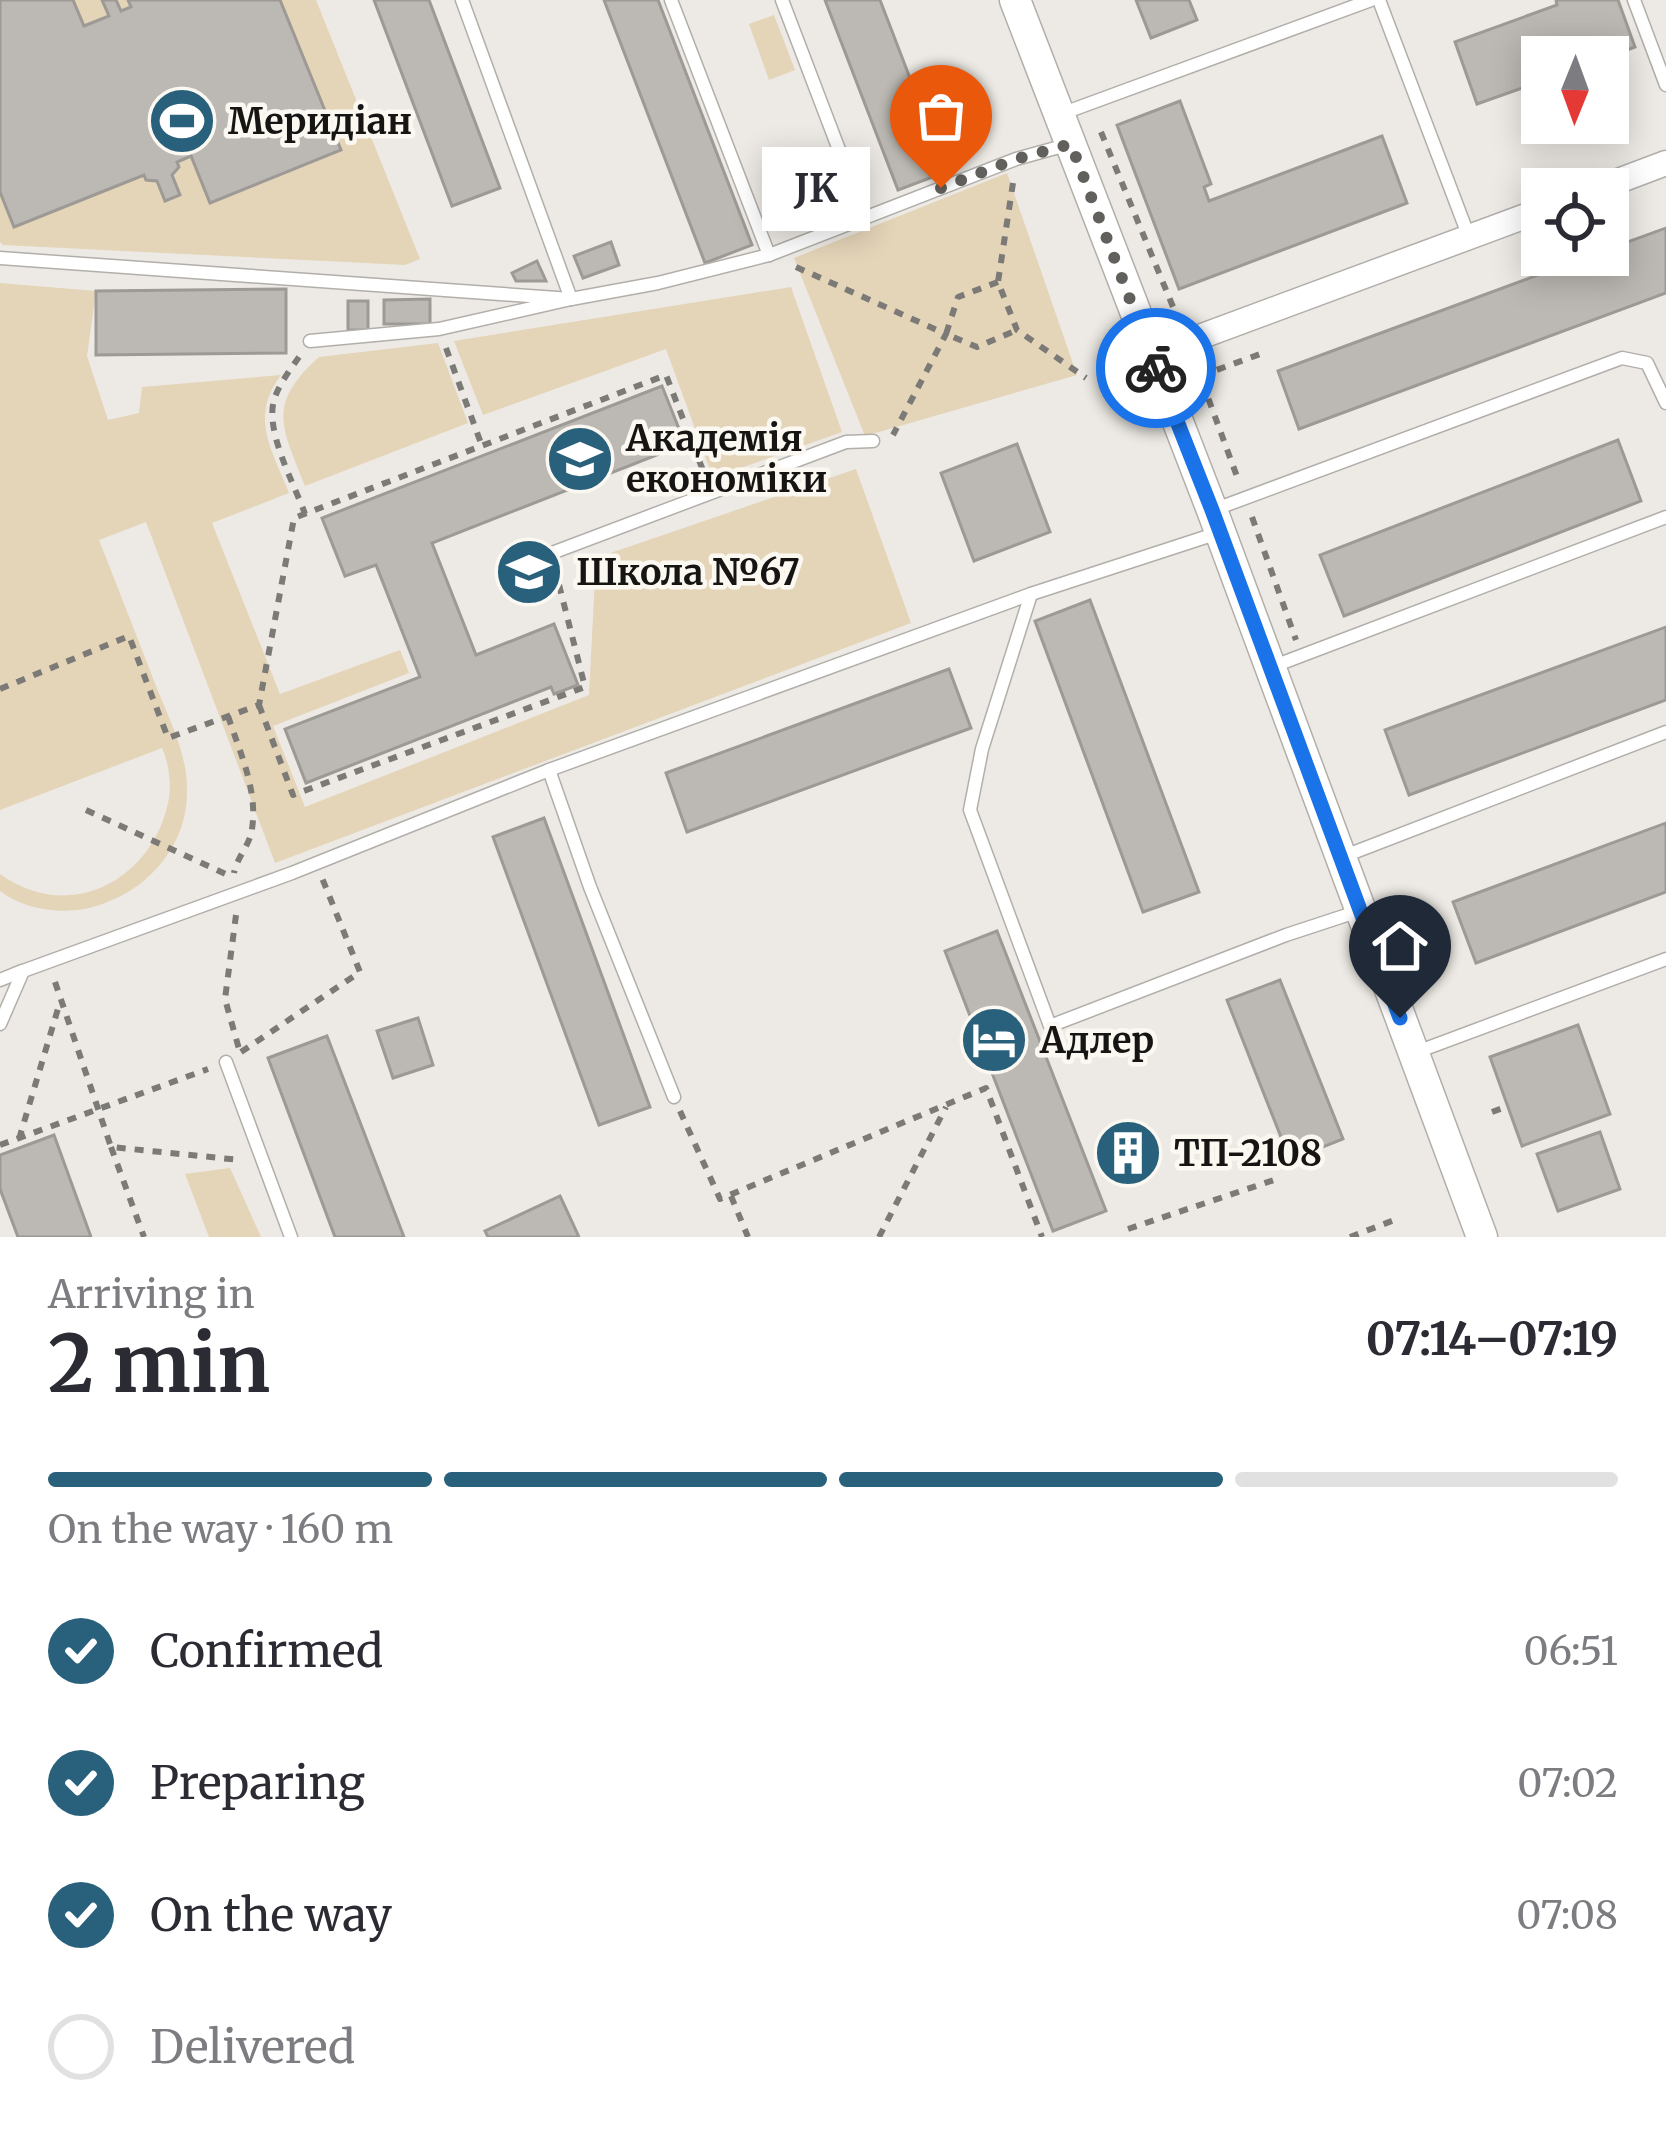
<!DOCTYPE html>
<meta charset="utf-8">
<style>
:root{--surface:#fff;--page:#f7f7f7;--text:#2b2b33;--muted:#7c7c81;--line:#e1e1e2;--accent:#29607b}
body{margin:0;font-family:Merriweather,serif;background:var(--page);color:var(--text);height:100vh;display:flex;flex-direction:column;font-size:45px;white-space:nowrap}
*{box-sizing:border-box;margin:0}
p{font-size:39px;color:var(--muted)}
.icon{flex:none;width:66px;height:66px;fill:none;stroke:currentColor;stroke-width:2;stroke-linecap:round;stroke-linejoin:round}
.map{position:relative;height:1237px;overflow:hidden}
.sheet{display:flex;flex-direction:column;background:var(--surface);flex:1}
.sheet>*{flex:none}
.needle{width:78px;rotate:181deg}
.fabs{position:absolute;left:1521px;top:36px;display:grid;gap:24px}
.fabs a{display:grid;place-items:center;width:108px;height:108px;border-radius:0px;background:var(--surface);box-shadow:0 6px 30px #0003;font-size:60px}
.pin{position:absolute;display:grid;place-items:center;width:102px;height:102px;color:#fff;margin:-123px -51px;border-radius:50% 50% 50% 0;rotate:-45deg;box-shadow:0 0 12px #0007}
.pin .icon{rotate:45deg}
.courier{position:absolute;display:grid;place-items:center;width:120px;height:120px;margin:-60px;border:9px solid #1a73e8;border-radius:50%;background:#fff;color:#222;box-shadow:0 3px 15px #0007}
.bubble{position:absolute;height:84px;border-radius:0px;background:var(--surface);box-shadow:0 6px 30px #0003;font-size:39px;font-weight:700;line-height:84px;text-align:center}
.head em{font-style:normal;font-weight:700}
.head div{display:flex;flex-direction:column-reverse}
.head{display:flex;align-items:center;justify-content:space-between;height:204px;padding:0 48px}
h1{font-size:78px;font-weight:700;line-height:90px}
.bar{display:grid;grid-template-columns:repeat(4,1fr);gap:18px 12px;align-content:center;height:144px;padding:0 48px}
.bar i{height:15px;border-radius:9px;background:var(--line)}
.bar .current{background:var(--accent)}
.bar p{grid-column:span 4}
ol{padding:0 48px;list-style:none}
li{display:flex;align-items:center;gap:36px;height:132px}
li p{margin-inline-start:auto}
li .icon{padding:12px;border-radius:50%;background:var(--accent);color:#fff;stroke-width:4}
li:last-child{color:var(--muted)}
li i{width:66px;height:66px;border:6px solid var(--line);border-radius:50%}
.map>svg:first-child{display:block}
.green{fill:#e4d4b8}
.building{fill:#bcb9b4;stroke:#9d9a96;stroke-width:3}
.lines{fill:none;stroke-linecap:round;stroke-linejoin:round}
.service-casing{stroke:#b2afaa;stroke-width:15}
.minor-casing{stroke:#b2afaa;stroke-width:27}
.tertiary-casing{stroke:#b2afaa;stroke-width:33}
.path{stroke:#7c7a76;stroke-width:6;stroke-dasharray:9 9;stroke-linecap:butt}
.service{stroke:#fff;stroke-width:12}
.minor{stroke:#fff;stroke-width:24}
.tertiary{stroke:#fff;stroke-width:30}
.done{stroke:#61605c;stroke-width:12;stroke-dasharray:0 21.6}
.route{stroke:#1a73e8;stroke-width:15}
.labels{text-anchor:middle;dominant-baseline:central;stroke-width:9;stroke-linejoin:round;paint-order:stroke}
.poi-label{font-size:36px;font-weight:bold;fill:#161513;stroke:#fbf8f2;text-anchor:start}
</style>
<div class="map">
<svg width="1666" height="1237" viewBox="0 0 1666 1237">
<rect width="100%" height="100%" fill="#edeae5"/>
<!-- green -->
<g class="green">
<path d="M0,0H316L420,259L405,265L3,245L0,242Z"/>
<path d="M774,15L795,70L769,80L749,24Z"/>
<path d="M1007,173L1077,375L865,436L794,258Z"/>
<path d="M0,283L96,291L87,356L108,420L139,413L142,387L281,375C249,418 272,449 289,493L212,523L280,694L400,650L409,673L273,726L305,807L589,695L596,558L856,469L911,623L275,863L146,522L99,540C118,588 137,637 156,686C169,719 188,755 187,792C187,843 152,886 105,903C73,916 29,913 0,891V874C69,924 151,881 168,803C172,786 169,763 162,748L0,810Z"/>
<path d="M791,287L842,432L713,478L666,349L483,415L454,341Z"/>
<path d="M438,343L468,423L305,486C282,426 266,405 319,357Z"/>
<path d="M230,1168L261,1237H209L185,1174Z"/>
</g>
<!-- building -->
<g class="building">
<path d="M0,0H73L84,26L109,16L102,0H116L121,11L131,7L128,0H280L341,150L210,203L191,156L177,162L179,167L172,175L180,195L165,201L157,181L146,180L144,175L14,227L0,192Z"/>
<path d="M374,0H429L500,188L452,206Z"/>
<path d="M604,0H658L752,245L705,263Z"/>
<path d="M825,0H880L946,172L898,190Z"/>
<path d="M1136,0H1189L1197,20L1151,38Z"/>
<path d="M1556,0H1618L1635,47L1608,57H1542V81L1477,104L1455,42L1557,5Z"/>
<path d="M1180,101L1211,184L1204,187L1209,201L1382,136L1407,203L1179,289L1117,125Z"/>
<path d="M1666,228V293L1299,429L1278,371L1592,255H1608V249Z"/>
<path d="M611,242L619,265L583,278L574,256Z"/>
<path d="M537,261L546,281H516L512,273Z"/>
<path d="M286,289V353L96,355V291Z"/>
<path d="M430,299V324H384V300Z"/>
<rect x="348" y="301" width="20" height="29"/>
<path d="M662,386L685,444L432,543L476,655L554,624L578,685L554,694L551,687L306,783L285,729L420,677L376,565L345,576L322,518Z"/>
<path d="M1618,440L1641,501L1344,616L1320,555Z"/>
<path d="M1017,444L1050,532L974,561L941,473Z"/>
<path d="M1090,600L1199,892L1143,912L1035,621Z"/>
<path d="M1666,627V700L1409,795L1385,730Z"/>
<path d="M949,669L971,728L687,832L666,773Z"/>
<path d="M544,818L650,1107L599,1125L493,837Z"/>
<path d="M1666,823V892L1476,963L1453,902Z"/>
<path d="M997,931L1106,1211L1053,1231L945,951Z"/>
<path d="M1280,980L1343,1139L1290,1160L1227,1000Z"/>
<path d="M418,1018L433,1065L393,1078L377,1031Z"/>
<path d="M1578,1025L1610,1114L1522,1146L1490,1057Z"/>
<path d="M327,1036L404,1237H335L268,1058Z"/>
<path d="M1600,1132L1620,1189L1558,1211L1537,1154Z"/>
<path d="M54,1135L91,1237H18L0,1189V1155Z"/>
<path d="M1133,1137L1143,1162L1123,1169L1113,1145Z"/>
<path d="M560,1196L579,1237H488L485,1231Z"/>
</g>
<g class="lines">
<!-- service casing -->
<g class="service-casing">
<g id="service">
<path d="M671,0L769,255"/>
<path d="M782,0L865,218"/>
<path d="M1379,0L1469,237"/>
<path d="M1634,0L1666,85"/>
<path d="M1061,114L1371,0"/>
<path d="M0,258L571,299L658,283L769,255L1016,159L1070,144"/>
<path d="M310,341L439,329L571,299L462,0"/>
<path d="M1213,510L1622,358L1647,363L1666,403"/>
<path d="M520,565L846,442L873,441"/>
<path d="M1031,594L982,749L970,810L1050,1026L1286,935L1359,911"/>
<path d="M1269,668L1666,517"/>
<path d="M549,770L590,887L674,1097"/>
<path d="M1342,857L1666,732"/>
<path d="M0,980L22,971"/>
<path d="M0,1024L23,971L292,873L549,770L1031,594L1218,533"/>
<path d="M1414,1053L1666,959"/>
<path d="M226,1062L291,1237"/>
</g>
</g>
<!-- minor casing -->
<g class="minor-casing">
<g id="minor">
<path d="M1597,189L1666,163"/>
<path d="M1151,355L1542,210"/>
</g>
</g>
<!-- tertiary casing -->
<g class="tertiary-casing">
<path id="tertiary" d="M1015,0L1212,510L1482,1237"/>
</g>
<!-- path -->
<g class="path">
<path d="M1101,132L1178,319"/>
<path d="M1013,183L998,282L1017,330L1086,378"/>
<path d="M796,267L946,334L893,435"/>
<path d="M998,282L958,297L946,334L977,347L1017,330"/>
<path d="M446,348L482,446"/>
<path d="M299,357C290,370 279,384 274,400C265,432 294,483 305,514"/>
<path d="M1196,365L1239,482"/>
<path d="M1200,376L1263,353"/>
<path d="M1252,517L1296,640"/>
<path d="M0,689L129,636L168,738L259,705L294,518L666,375L704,473"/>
<path d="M259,705L293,795L585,687L555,569"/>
<path d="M228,716C240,753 258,790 252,829C250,845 237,857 234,873"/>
<path d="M86,810L230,876"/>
<path d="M236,915L225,999L239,1049"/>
<path d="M55,982L111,1147L240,1160"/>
<path d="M241,1052L360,972L322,878"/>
<path d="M680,1111L720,1199L986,1088L1042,1237"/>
<path d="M1492,1112L1508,1106"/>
<path d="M19,1139L60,1002"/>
<path d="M0,1145L208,1069"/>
<path d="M111,1147L144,1237"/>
<path d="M731,1196L748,1237"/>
<path d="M1128,1229L1277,1179"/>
<path d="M879,1237L946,1107"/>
<path d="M1350,1237L1397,1219"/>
</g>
<!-- service -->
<use href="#service" class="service"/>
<!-- minor -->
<use href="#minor" class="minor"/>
<!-- tertiary -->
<use href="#tertiary" class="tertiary"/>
</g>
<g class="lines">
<!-- done -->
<path class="done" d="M941,188L1016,159L1071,144L1156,368"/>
<!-- route -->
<path class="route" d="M1156,368L1212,510L1400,1018"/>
</g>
<!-- icons -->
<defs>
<g id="stadium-disc" transform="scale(3.45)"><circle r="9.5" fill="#29607b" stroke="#fbf8f2"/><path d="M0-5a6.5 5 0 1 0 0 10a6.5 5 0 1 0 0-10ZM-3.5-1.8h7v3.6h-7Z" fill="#fff"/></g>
<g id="university-disc" transform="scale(3.45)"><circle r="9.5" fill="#29607b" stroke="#fbf8f2"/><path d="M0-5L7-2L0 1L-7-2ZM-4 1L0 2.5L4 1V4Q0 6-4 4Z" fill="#fff"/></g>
<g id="school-disc" transform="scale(3.45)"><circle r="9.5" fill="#29607b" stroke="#fbf8f2"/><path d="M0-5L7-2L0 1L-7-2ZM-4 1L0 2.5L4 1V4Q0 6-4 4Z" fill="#fff"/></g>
<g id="hotel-disc" transform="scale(3.45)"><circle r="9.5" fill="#29607b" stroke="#fbf8f2"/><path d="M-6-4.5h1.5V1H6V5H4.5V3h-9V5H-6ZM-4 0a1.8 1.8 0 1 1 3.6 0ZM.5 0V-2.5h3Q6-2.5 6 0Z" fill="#fff"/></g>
<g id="building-disc" transform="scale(3.45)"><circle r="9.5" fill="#29607b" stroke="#fbf8f2"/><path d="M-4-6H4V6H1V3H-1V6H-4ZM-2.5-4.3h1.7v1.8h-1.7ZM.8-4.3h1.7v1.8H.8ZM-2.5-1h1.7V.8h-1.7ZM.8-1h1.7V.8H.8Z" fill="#fff"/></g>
</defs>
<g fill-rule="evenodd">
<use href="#stadium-disc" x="182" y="121"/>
<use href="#university-disc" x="580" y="459"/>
<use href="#school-disc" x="529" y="572"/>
<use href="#hotel-disc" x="994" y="1040"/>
<use href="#building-disc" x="1128" y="1153"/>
</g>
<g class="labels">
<!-- poi labels -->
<g class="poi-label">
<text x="228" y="121">Меридіан</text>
<text x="626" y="438">Академія<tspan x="626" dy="41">економіки</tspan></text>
<text x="576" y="572">Школа №67</text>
<text x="1040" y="1040">Адлер</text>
<text x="1174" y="1153">ТП-2108</text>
</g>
</g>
</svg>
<div class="fabs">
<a><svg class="needle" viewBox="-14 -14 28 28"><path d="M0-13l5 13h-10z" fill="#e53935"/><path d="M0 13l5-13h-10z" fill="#7c7c81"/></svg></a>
<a><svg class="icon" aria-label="locate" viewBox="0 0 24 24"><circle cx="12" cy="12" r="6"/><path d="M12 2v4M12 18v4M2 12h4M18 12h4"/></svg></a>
</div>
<div class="pin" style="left:941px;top:188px;background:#ea580c"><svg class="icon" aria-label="bag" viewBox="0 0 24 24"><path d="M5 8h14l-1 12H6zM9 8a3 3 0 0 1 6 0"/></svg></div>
<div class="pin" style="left:1400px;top:1018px;background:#1f2937"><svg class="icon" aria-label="home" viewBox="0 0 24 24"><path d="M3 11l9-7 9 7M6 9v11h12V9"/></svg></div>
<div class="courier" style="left:1156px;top:368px"><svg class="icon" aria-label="bike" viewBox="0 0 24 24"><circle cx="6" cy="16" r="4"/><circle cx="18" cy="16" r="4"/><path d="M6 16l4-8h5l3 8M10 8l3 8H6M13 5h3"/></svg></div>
<div class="bubble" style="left:762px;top:147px;width:108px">JK</div>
</div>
<section class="sheet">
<div class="head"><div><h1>2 min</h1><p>Arriving in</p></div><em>07:14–07:19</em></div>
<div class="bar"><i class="current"></i><i class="current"></i><i class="current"></i><i></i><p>On the way · 160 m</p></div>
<ol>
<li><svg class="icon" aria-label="check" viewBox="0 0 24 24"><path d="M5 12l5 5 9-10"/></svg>Confirmed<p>06:51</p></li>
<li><svg class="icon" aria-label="check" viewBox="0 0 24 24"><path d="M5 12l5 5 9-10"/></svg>Preparing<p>07:02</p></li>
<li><svg class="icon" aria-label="check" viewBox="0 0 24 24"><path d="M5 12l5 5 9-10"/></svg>On the way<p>07:08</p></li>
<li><i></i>Delivered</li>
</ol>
</section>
